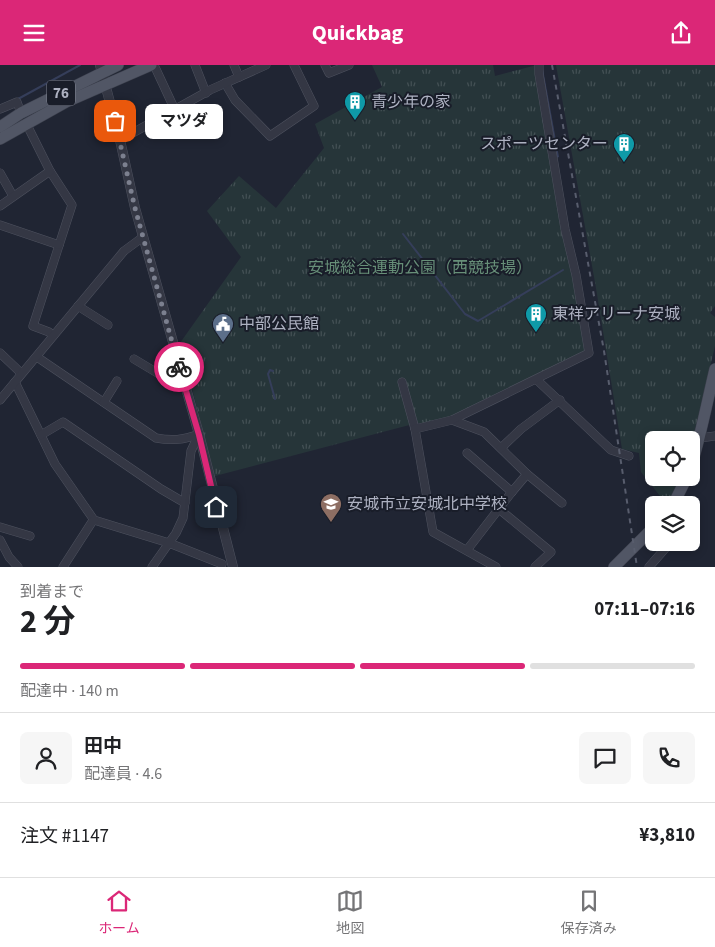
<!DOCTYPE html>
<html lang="ja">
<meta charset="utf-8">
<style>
:root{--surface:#fff;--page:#f6f6f6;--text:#202124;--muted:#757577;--line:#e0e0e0;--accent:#db2777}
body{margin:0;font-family:"Source Sans 3","Noto Sans JP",sans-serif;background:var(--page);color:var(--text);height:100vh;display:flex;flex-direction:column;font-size:19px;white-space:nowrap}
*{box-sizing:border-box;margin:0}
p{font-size:16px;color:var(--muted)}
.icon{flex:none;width:28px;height:28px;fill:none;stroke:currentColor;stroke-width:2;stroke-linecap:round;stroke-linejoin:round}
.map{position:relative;height:502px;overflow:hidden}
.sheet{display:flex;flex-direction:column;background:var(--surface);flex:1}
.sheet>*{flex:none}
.fabs{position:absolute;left:645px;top:366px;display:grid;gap:10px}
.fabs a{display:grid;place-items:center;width:55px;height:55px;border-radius:8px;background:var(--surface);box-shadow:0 2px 8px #0003;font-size:25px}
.pin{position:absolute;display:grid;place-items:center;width:42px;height:42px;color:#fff;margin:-21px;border-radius:10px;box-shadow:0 2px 8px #0006}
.courier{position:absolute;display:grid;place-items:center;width:50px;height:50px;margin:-25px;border:4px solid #db2777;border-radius:50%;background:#fff;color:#222;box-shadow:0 1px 6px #0007}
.bubble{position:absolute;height:35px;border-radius:8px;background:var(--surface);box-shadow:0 2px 8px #0003;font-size:16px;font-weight:700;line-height:35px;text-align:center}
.headline em{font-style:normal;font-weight:700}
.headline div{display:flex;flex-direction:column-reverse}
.headline{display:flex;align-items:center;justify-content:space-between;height:85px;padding:0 20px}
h1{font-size:32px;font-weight:700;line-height:38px}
.bar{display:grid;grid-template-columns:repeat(4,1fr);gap:8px 5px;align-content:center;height:60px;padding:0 20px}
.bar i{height:6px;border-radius:4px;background:var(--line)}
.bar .current{background:var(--accent)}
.bar p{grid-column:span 4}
.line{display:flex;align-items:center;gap:12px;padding:0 20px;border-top:1px solid var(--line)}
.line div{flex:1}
.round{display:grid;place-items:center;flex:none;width:52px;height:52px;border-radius:8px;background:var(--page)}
header{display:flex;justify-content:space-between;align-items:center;height:65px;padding:0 20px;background:var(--accent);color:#fff;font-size:22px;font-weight:700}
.dock{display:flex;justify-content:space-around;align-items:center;height:70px;border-top:1px solid var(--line);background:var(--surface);font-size:14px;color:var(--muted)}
.dock a{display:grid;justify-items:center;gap:2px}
.dock .current{color:var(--accent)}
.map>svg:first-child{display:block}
.park{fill:url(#park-tufts)}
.water{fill:#353e5a}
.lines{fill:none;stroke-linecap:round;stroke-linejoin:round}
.stream{stroke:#353e5a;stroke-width:2}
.minor-casing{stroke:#4e525f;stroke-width:9}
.tertiary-casing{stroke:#4e525f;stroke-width:10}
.primary-casing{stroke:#3d414e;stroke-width:12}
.minor{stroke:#343744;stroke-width:8}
.tertiary{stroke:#343744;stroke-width:9}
.primary{stroke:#515665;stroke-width:11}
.rail{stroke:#585d6d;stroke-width:2;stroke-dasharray:5 5;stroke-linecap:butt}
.done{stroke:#7c808f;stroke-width:5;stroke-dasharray:0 9}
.route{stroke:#db2777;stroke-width:6}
.labels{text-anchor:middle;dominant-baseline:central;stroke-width:4;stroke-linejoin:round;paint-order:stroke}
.shield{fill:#191d29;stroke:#818593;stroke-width:1}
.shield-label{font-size:15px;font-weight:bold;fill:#adb1c1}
.poi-label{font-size:16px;fill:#adb1c1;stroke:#191d29;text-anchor:start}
.park-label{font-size:16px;fill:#678f78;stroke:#191d29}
</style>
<header><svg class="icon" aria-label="menu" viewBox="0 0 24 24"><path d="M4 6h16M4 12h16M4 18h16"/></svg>Quickbag<svg class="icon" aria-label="share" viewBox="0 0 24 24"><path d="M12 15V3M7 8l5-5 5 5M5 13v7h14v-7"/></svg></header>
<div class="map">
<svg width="715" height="502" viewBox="0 0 715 502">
<defs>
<pattern id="park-tufts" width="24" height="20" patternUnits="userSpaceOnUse" patternTransform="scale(1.25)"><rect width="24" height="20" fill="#263539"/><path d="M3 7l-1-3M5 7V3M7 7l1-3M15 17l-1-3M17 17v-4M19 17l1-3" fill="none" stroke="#435054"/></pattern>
</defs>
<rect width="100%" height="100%" fill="#202533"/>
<!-- park -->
<g class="park">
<path d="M372,0H493L495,11L537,0L587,287L452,352L429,358H417L215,411L180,278L241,192L207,146L239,111L276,143L324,83L315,59L382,22Z"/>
<path d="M556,0H715V241L710,248L715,252V281L691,382V375H654V412L681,413L671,431L664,436L641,407L639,388L622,384L596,223Z"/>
</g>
<!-- water -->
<path class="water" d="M540,4H543L559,92L556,93Z"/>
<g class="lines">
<!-- stream -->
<g class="stream">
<path d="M18,34L80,0"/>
<path d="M403,169L465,249L478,256L563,205"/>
<path d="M273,306L270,305L268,309L275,334"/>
</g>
<!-- minor casing -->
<g class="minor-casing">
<g id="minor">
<path d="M154,0L175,45"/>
<path d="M195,0L206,28"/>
<path d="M234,0L239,12"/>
<path d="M325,0L329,8L349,0"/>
<path d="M225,18L235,35L270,71L314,41L294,0"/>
<path d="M0,44L17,37L21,48"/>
<path d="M120,75L210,25L266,0"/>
<path d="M50,106L72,140L33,261L49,267L53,271"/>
<path d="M0,108L13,131"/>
<path d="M0,141L50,106L27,60"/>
<path d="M0,160L59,180"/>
<path d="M78,241L108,260"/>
<path d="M0,288L21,308"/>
<path d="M37,292L156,373C172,376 183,375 199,369"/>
<path d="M134,294L174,318L183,316"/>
<path d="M537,315L611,385L629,391"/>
<path d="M15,317L55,399L94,455L169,478L222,499"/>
<path d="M402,317L415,364L433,467L496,502"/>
<path d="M0,335L124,186L143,172"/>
<path d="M104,337L117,316"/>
<path d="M452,355L484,367L527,409L511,428L467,485"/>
<path d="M415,364L452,355L589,288L576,210L565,164L539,9V0"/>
<path d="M41,370L63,357L161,424L185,438"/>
<path d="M700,373L715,371"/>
<path d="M501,383L521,364L560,335"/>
<path d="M467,388L512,427"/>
<path d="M527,409L562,438"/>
<path d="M499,444L551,487L535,502"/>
<path d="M0,462L30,471"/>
<path d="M0,475L9,492L18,502"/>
<path d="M63,502L92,457L94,455"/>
<path d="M152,502L176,468L183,453L191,386L199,369"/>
<path d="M649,502L670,478"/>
</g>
</g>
<!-- tertiary casing -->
<g class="tertiary-casing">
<path id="tertiary" d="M100,0L120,75L135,143L199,369L233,502"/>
</g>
<!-- primary casing -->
<g class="primary-casing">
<g id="primary">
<path d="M0,62L21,48L118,0"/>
<path d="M0,74L66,37L151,0"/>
<path d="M691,402C701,370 707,337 715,304"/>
<path d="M673,440L687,412"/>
<path d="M614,502L654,462"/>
</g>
</g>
<!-- minor -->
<use href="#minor" class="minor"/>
<!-- tertiary -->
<use href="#tertiary" class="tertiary"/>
<!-- primary -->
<use href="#primary" class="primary"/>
<!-- rail -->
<path class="rail" d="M552,0L604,286L637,502"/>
</g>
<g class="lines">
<!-- done -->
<path class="done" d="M115,56L135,143L179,302"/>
<!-- route -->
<path class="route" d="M179,302L199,370L216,442"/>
</g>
<!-- icons -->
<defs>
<g id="building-pin" transform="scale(1.125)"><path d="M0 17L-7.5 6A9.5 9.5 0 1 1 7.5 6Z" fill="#0f9aa8" stroke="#191d29"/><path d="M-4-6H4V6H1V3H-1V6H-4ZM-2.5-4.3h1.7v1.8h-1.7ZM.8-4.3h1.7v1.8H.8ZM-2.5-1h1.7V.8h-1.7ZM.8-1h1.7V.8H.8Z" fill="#fff"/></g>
<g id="civic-pin" transform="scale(1.125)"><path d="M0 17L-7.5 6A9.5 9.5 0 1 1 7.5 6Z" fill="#5c6f8a" stroke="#191d29"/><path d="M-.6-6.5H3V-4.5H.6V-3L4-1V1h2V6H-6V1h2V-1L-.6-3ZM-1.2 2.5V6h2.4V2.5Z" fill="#fff"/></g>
<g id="school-pin" transform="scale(1.125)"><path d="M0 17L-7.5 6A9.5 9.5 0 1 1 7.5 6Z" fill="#8d6e63" stroke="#191d29"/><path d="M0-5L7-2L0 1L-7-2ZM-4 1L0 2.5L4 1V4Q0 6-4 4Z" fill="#fff"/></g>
</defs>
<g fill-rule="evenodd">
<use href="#building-pin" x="355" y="37"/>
<use href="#building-pin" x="624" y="79"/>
<use href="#building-pin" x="536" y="249"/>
<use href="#civic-pin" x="223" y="259"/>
<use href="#school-pin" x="331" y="439"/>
</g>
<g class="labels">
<!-- shield labels -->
<rect class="shield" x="47" y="15.5" width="28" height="25" rx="4"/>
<g class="shield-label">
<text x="61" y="28">76</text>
</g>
<!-- poi labels -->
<g class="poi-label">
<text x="371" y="37">青少年の家</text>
<text x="608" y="79" text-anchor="end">スポーツセンター</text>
<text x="552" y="249">東祥アリーナ安城</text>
<text x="239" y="259">中部公民館</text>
<text x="347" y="439">安城市立安城北中学校</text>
</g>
<!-- park labels -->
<g class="park-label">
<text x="420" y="203">安城総合運動公園（西競技場）</text>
</g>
</g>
</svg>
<div class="fabs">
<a><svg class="icon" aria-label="locate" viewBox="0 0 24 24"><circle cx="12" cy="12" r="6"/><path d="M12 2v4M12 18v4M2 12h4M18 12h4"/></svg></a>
<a><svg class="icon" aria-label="layers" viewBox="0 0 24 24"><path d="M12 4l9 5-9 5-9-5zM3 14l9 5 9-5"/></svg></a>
</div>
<div class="pin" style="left:115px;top:56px;background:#ea580c"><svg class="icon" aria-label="bag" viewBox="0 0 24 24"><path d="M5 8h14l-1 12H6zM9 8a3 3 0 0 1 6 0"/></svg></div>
<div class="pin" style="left:216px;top:442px;background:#1f2937"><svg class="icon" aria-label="home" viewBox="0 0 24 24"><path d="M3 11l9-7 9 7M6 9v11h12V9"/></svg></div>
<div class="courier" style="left:179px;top:302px"><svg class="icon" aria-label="bike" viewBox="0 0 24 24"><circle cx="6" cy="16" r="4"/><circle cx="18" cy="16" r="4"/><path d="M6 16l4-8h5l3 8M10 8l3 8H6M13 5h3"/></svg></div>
<div class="bubble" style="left:145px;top:39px;width:78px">マツダ</div>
</div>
<section class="sheet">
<div class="headline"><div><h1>2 分</h1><p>到着まで</p></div><em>07:11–07:16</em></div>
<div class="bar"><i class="current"></i><i class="current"></i><i class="current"></i><i></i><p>配達中 · 140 m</p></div>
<div class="line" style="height:90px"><a class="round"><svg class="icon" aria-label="person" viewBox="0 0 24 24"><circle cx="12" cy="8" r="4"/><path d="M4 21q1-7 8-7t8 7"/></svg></a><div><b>田中</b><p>配達員 · 4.6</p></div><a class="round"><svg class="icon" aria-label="chat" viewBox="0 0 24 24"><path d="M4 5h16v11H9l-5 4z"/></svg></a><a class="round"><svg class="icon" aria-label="phone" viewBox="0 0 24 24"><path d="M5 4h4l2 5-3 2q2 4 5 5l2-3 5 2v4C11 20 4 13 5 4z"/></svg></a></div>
<div class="line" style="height:65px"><div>注文 #1147</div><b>¥3,810</b></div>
</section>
<nav class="dock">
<a class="current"><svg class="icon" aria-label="home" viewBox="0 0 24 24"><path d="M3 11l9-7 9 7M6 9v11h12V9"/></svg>ホーム</a>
<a><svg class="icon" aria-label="map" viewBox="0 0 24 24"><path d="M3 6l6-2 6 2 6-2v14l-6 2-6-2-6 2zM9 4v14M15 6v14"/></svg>地図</a>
<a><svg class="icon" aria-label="saved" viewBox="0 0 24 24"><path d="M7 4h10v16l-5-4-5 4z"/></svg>保存済み</a>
</nav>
